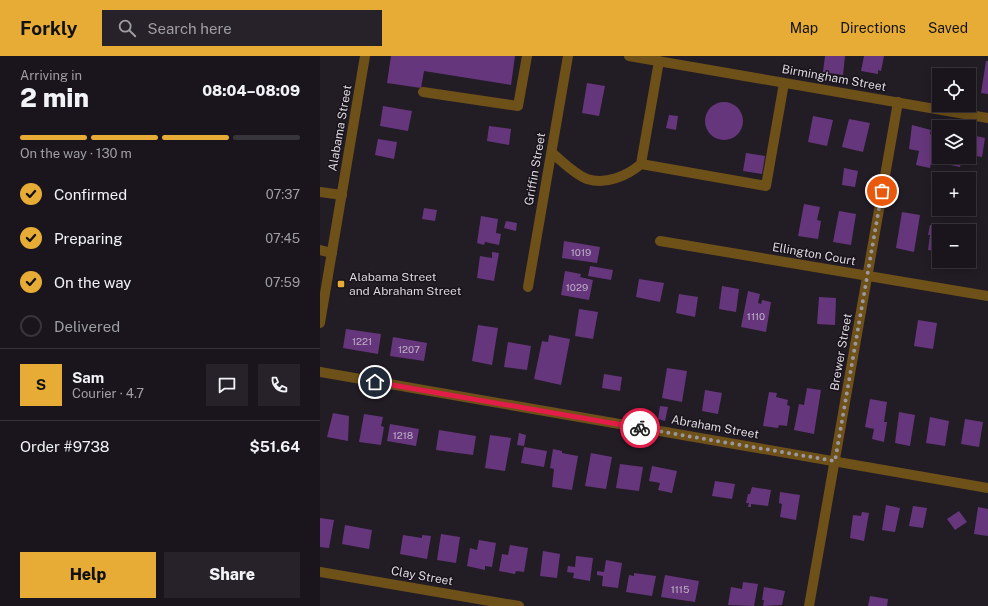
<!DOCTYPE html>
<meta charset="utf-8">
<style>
:root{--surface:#1a151c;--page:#272229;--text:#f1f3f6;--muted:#9f9fa3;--line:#38343b;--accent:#e6ac36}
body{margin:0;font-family:"Public Sans",sans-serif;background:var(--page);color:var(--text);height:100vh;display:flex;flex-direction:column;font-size:15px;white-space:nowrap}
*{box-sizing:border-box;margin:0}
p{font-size:13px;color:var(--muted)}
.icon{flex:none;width:22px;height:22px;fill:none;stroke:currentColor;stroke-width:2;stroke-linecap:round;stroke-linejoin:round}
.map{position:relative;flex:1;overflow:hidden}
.panel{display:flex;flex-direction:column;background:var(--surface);width:320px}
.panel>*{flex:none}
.buttons{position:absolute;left:612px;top:12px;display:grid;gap:8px}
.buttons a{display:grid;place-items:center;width:44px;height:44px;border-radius:0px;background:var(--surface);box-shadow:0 2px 10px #0003,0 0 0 1px var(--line);font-size:20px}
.pin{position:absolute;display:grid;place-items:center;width:34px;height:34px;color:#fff;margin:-17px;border:2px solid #fff;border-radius:50%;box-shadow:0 1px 4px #0007}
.courier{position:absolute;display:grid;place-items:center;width:40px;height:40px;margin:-20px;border:3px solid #e11d48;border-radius:50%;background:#fff;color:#222;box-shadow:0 1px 5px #0007}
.summary em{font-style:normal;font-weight:800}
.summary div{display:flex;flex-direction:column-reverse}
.summary{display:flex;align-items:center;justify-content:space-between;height:68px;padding:0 20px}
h1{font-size:26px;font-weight:800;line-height:30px}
.bar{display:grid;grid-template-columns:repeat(4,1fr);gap:6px 4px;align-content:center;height:48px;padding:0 20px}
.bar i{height:5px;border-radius:3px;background:var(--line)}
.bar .selected{background:var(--accent)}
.bar p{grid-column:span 4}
.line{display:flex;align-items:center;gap:10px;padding:0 20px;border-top:1px solid var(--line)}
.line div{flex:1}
.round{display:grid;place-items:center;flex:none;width:42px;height:42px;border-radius:0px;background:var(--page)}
ol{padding:0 20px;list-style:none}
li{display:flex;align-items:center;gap:12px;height:44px}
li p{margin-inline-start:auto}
li .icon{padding:4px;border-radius:50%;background:var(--accent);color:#111;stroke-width:4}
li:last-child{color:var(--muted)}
li i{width:22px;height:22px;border:2px solid var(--line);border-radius:50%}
.primary-button{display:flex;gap:8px;margin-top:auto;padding:8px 20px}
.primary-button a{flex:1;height:46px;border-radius:0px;background:var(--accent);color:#111;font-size:16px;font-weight:800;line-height:46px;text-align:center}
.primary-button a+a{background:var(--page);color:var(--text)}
header{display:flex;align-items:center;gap:24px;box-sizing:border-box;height:56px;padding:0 20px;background:var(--accent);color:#111}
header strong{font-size:19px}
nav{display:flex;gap:22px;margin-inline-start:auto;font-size:14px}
.search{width:280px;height:36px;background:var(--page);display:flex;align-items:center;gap:10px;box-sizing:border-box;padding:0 14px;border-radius:0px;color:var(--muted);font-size:15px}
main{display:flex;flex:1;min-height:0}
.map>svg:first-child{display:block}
.building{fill:#66367c}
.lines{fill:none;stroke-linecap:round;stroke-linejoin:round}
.minor{stroke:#6e5118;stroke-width:10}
.done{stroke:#9c969e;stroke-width:4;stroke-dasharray:0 7.2}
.route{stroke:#e11d48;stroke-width:5}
.poi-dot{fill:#e6ac36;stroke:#19131c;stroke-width:1.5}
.labels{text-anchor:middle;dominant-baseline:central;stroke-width:3;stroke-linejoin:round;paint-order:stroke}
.number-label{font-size:10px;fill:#bfb0c6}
.street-label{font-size:12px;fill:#ddd8df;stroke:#19131c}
.poi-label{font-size:12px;fill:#ddd8df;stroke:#19131c;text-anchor:start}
</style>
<header>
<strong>Forkly</strong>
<div class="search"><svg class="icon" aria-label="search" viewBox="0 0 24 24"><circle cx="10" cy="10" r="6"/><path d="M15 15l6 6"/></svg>Search here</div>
<nav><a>Map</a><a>Directions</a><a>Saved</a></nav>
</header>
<main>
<section class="panel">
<div class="summary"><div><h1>2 min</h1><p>Arriving in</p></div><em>08:04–08:09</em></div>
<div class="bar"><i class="selected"></i><i class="selected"></i><i class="selected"></i><i></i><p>On the way · 130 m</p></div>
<ol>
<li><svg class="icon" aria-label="check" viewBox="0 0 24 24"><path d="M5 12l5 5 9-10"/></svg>Confirmed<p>07:37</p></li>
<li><svg class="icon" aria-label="check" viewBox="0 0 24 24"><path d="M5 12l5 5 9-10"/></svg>Preparing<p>07:45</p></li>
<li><svg class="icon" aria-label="check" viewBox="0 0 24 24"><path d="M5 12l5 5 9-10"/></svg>On the way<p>07:59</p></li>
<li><i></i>Delivered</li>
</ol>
<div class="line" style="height:72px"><b class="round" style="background:var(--accent);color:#111">S</b><div><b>Sam</b><p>Courier · 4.7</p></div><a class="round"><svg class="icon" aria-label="chat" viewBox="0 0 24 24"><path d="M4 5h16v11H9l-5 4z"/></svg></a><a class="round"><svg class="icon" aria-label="phone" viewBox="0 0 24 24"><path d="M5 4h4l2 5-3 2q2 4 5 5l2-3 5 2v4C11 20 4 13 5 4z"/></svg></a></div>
<div class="line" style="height:52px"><div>Order #9738</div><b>$51.64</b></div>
<div class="primary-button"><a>Help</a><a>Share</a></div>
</section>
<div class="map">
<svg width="668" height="550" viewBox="0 0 668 550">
<rect width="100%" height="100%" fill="#221c25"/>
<!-- building -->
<g class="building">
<path d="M71,0H195L191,29L104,15L101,32L67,27Z"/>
<path d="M505,0H525L523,19L503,16Z"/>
<path d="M544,0H564L561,15L558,14V18L541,15Z"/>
<path d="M666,5H668V38L661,37Z"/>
<path d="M267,27L285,30L279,60L262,57Z"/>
<circle cx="404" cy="65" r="19"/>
<path d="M63,50L92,55L88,75L60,70Z"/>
<path d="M349,59L358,60L356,74L346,72Z"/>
<path d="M493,60L513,64L507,90L488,86Z"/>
<path d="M529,63L550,67L543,96L522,91Z"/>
<path d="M592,69L611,74L610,78L617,80L610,112L596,109L599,95L589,93Z"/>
<path d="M169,70L191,73L189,89L167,85Z"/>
<path d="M652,79L665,82L662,101L649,99Z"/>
<path d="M58,83L77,86L74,103L55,99Z"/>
<path d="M618,91L619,101H642L640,111L616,106Z"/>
<path d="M426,97L445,100L442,118L423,115Z"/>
<path d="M524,112L538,115L535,131L522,129Z"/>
<path d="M484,148L500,151L497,164L501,165L498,183L478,180Z"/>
<path d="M104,152L117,154L115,165L102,163Z"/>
<path d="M519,155L536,158L531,189L513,186Z"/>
<path d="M582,156L600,159L594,196L576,192Z"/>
<path d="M161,160L178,163L176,177L181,178L179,189L165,186L164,189L157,187Z"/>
<path d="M186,165L197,167L196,175L184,172Z"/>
<path d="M610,169L629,172L628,175H619V196L608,194L610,179H608Z"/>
<path d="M244,185L280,191L277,207L242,202Z"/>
<path d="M649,185L655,186L652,204L649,203Z"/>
<path d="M172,196L179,197L174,225L157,222L160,200L172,202Z"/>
<path d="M270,210L293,214L291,224L268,220Z"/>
<path d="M245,215L261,218L260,221L273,224L269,244L241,239Z"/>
<path d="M319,223L344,227L340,246L316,241Z"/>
<path d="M402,230L419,233L416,256L399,253Z"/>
<path d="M428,235L440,238L438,247L441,248L442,244L451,246L446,276L421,271Z"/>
<path d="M359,238L378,241L375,261L356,257Z"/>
<path d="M499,241L516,242L515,269L497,268Z"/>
<path d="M259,253L278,256L273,283L255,280Z"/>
<path d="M598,264L617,267L613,293L594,290Z"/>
<path d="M158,269L178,272L172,309L152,305Z"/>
<path d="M26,273L61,278L58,298L23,292Z"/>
<path d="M229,279L250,283L241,329L214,323L222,285L228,286Z"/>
<path d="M73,281L107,287L104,305L70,300Z"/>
<path d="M188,286L211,290L207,314L184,311Z"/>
<path d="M347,312L367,315L362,346L342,342Z"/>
<path d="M284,318L302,321L300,335L282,332Z"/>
<path d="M487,332L501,334L494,378L474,374L479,348L484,349Z"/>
<path d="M385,334L402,337L398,358L382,355Z"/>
<path d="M449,336L457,337L456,341L468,344L467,349L470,350L467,370L459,369L458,372L443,370Z"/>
<path d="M550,343L567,346L564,366H567L564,386L552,383L554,373L545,371Z"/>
<path d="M340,350L348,351L345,365L338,363Z"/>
<path d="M579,356L595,359L590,390L575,387Z"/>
<path d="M13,357L29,360L28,385L7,381Z"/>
<path d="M44,358L63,361L61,370L64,371L61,389L39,386Z"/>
<path d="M610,361L629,365L625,390L606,387Z"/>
<path d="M645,363L663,366L659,391L641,388Z"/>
<path d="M70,368L99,373L96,390L67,385Z"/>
<path d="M119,374L156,380L153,399L116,394Z"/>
<path d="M199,377L206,379L204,390L197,389Z"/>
<path d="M170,379L191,382L185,415L165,412Z"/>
<path d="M204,391L227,395L224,411L201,407Z"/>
<path d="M233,393L242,395V397L258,400L252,434L232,431L234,413L230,412Z"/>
<path d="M271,397L292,401L286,433L265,430Z"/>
<path d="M300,408L323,411L319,435L296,432Z"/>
<path d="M332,410L357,415L352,437L338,434L340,427L329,425Z"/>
<path d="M395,425L415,428L412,443L392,440Z"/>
<path d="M432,431L451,434L448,450L431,448V451H428L429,447H426L428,438H430Z"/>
<path d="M460,436L480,439L476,464L460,461L462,448L459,447Z"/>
<path d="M566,449L580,452L575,476L562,474Z"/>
<path d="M593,450L607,452L603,472L589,470Z"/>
<path d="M658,451L668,453V480L654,478Z"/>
<path d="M639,455L647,466L635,474L627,463Z"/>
<path d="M542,456L549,457L544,485L530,482L533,459L541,460Z"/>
<path d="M0,462L14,464L9,492L0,491Z"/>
<path d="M25,469L52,474L49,493L22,488Z"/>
<path d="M121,478L140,481L136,507L117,504Z"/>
<path d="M83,479L102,482V479L111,480L107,503L80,498Z"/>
<path d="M159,484L176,487L172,511L165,510V514L147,510L150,492L157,494Z"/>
<path d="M190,489L208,492L204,516L196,515L195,518L179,515L182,498L188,499Z"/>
<path d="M223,495L240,498L237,522L220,520Z"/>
<path d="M256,500L273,502L270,525L253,522L254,517L247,516L248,510L255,511Z"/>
<path d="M286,504L302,507L298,532L282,530L283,520L277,519V515L284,516Z"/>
<path d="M314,517L336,520L332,540L306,536L309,519L314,520Z"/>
<path d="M345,519L379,525L375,546L341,541Z"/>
<path d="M423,526L438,528L434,550L408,549L411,531L422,533Z"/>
<path d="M444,531L465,535L462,549L443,550L444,544H442Z"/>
<path d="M550,540L568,543L567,550H548Z"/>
</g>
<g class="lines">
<!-- minor -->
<g class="minor">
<path d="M309,0L668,62"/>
<path d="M103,36L198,50L207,0"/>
<path d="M232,97C242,105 254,118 267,123C286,129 307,120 321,108L339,5"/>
<path d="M321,108L446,130L464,27"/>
<path d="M0,136L22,139"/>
<path d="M340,185L668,240"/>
<path d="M0,194L12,197"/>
<path d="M208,231L248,0"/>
<path d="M0,267L45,0"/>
<path d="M0,316L668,432"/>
<path d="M0,516L199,550"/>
<path d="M489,550L578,46"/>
</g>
</g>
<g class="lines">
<!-- done -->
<path class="done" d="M320,372L515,405L562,135"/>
<!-- route -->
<path class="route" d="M55,326L320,372"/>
</g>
<!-- markers -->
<rect class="poi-dot" x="17" y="224" width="8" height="8" rx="2"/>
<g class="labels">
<!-- number labels -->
<g class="number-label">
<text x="261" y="196">1019</text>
<text x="257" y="231">1029</text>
<text x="436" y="260">1110</text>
<text x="42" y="285">1221</text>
<text x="89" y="293">1207</text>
<text x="83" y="379">1218</text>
<text x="360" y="533">1115</text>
</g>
<!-- street labels -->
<g class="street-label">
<text transform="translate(514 22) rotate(10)">Birmingham Street</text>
<text transform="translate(20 72) rotate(-80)">Alabama Street</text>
<text transform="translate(215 113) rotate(-80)">Griffin Street</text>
<text transform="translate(494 198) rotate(10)">Ellington Court</text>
<text transform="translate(521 296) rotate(-80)">Brewer Street</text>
<text transform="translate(395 371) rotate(10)">Abraham Street</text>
<text transform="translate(102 520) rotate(10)">Clay Street</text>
</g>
<!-- poi labels -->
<g class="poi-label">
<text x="29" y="221">Alabama Street<tspan x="29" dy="14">and Abraham Street</tspan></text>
</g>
</g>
</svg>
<div class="buttons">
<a><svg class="icon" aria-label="locate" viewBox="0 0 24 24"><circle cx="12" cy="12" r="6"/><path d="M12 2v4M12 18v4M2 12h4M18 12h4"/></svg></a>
<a><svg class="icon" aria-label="layers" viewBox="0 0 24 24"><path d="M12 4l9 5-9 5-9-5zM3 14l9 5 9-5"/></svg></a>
<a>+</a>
<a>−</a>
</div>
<div class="pin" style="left:562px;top:135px;background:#ea580c"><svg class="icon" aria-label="bag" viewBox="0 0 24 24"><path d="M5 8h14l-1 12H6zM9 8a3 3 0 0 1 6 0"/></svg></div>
<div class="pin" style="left:55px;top:326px;background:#1f2937"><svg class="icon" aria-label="home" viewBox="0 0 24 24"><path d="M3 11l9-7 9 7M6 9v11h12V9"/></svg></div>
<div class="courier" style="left:320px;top:372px"><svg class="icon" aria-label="bike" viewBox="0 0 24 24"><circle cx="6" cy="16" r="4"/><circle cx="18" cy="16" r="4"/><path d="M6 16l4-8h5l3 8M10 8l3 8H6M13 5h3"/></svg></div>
</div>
</main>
